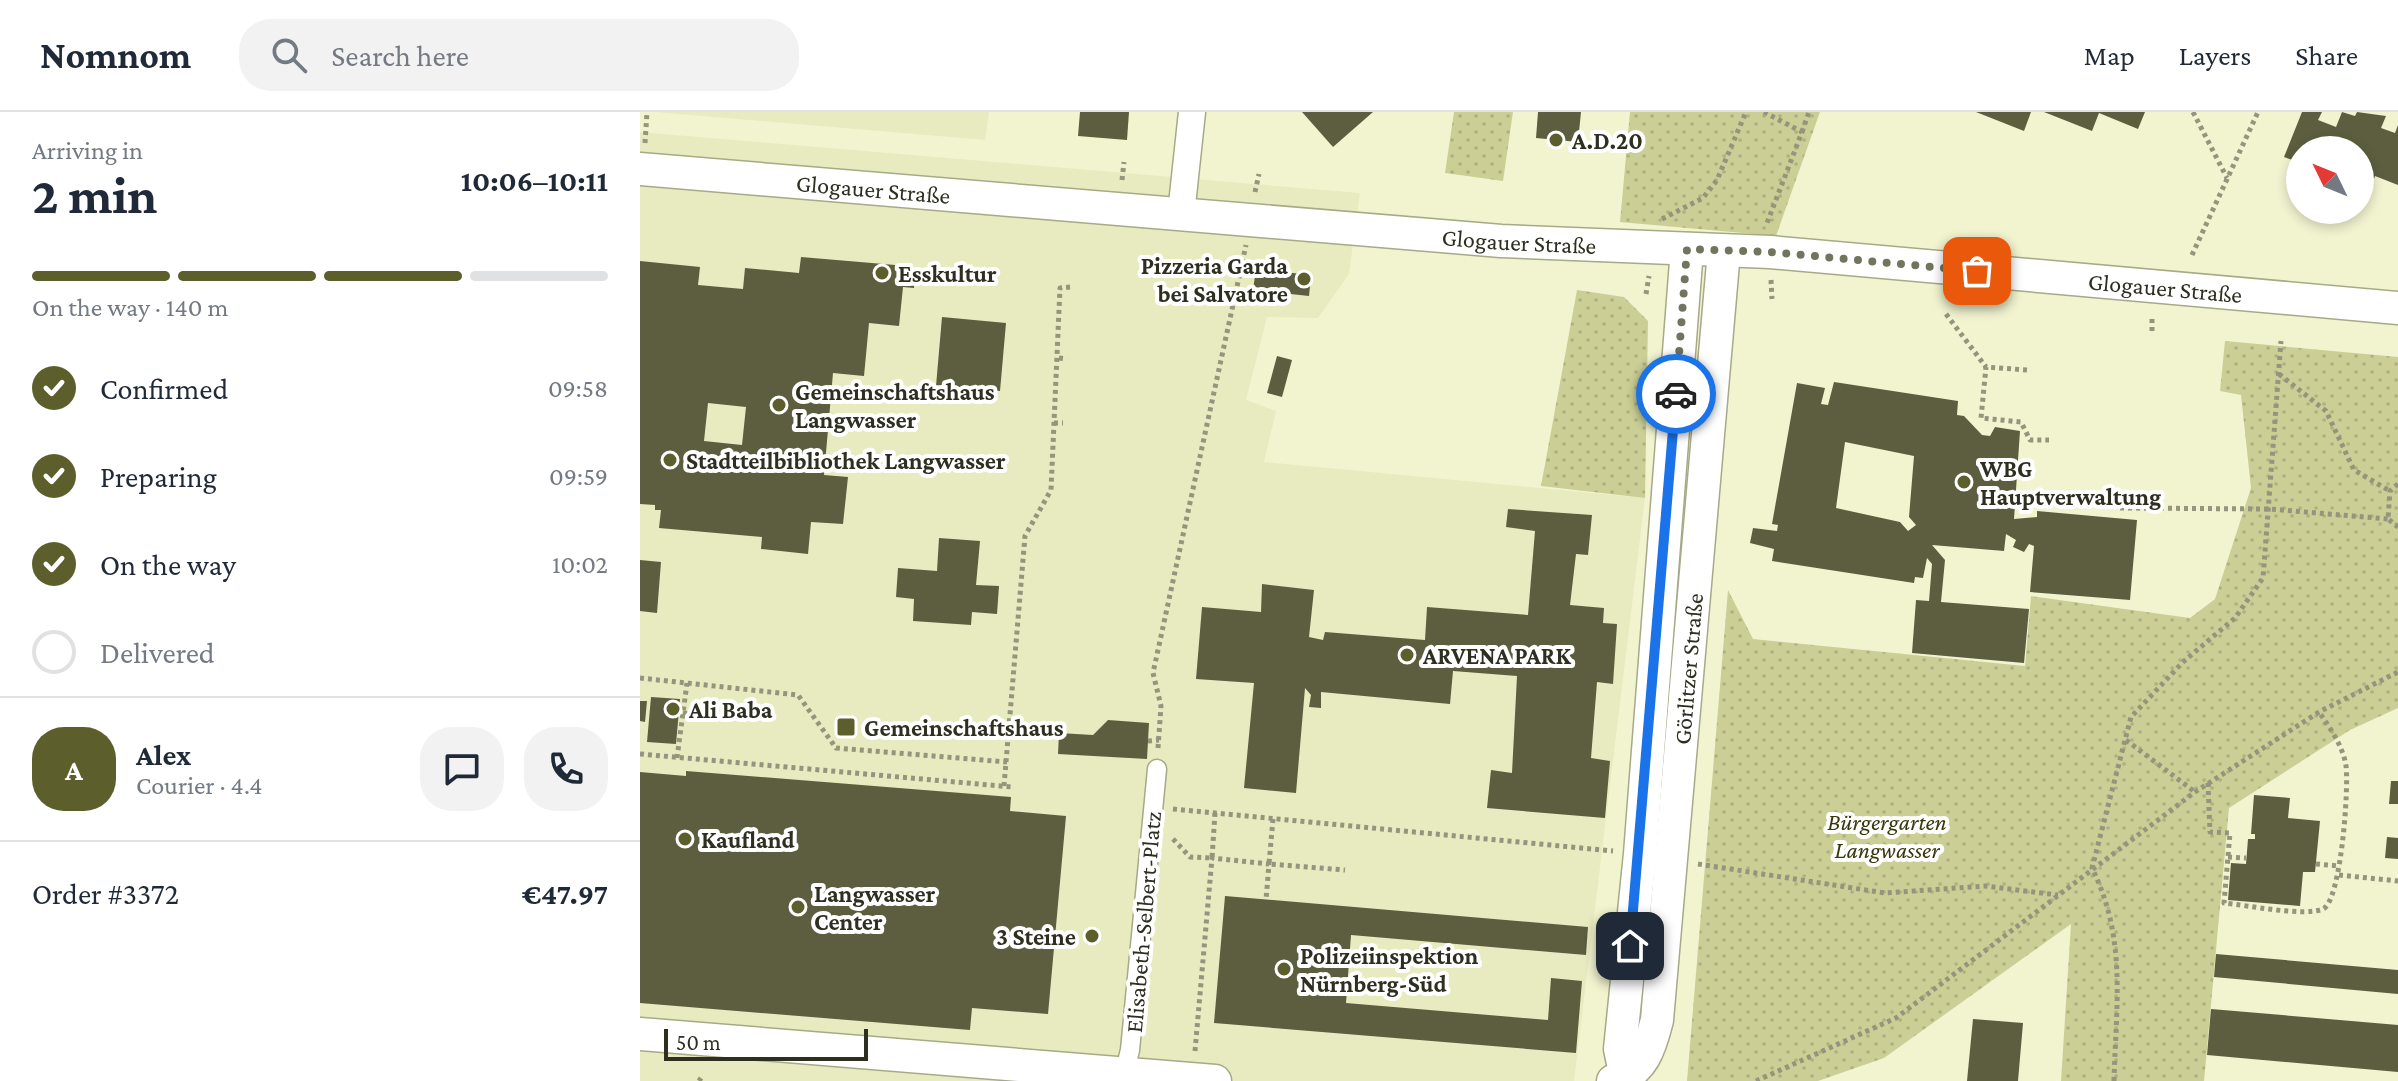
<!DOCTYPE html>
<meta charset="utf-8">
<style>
:root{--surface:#fff;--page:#f2f2f3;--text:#1f2937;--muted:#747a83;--line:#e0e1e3;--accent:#5c5e2b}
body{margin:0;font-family:"Crimson Pro",serif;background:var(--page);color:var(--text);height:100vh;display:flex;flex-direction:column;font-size:30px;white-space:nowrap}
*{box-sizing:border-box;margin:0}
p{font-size:26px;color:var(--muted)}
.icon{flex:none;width:44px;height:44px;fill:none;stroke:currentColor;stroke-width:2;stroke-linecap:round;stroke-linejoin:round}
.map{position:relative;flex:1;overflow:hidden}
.drawer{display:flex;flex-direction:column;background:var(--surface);width:640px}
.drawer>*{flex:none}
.needle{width:52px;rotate:313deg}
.controls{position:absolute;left:1646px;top:24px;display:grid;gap:16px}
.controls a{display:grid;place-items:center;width:88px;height:88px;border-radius:50%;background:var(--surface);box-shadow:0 4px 12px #0003;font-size:40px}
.scale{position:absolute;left:24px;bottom:20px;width:204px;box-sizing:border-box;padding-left:8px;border:4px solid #2e2f21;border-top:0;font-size:22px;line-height:28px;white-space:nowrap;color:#2e2f21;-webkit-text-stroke:6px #fff;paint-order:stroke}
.pin{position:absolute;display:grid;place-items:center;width:68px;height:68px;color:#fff;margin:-34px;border-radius:16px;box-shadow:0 4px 12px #0006}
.courier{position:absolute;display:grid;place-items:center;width:80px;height:80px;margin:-40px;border:6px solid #1a73e8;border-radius:50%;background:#fff;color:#222;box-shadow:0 2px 10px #0007}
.headline em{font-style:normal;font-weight:700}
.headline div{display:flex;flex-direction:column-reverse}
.headline{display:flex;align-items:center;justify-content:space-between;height:136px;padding:0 32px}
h1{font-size:52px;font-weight:700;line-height:60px}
.bar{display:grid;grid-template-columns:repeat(4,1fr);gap:12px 8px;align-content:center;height:96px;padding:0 32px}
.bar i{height:10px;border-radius:6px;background:var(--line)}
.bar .on{background:var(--accent)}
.bar p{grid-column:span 4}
.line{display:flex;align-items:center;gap:20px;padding:0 32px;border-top:2px solid var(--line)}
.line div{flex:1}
.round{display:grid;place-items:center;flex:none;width:84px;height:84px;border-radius:32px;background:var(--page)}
ol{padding:0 32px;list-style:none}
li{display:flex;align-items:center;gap:24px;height:88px}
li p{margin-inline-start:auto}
li .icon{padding:8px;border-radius:50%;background:var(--accent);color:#fff;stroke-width:4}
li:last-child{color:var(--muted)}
li i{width:44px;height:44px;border:4px solid var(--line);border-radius:50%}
header{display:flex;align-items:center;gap:48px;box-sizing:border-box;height:112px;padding:0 40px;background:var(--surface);border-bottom:2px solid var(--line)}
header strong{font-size:38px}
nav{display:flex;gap:44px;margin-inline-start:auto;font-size:28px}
.search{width:560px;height:72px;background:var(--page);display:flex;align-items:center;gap:20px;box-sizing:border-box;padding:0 28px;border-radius:32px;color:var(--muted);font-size:30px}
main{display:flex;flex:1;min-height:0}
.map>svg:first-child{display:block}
.built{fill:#e8ebbf}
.grass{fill:url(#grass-dots)}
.building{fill:#5c5e3f;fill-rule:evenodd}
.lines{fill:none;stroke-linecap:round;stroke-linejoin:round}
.pedestrian-casing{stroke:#a7a987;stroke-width:21}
.minor-casing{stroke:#a7a987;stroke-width:29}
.tertiary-casing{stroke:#a7a987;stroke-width:35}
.path{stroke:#94957c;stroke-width:5;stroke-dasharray:4 4;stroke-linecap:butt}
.pedestrian{stroke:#fff;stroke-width:18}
.minor{stroke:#fff;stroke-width:26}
.tertiary{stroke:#fff;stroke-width:32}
.done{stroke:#73745e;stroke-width:8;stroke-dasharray:0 14.4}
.route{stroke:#1a73e8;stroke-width:10}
.poi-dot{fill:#5c5e2b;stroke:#fff;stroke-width:3}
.labels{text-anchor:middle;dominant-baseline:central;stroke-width:8;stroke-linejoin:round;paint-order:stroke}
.poi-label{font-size:24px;font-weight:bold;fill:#2e2f21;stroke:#fff;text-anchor:start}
.street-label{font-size:24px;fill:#2e2f21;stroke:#fff}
.park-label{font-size:24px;font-style:italic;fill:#37380a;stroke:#fff}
</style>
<header>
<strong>Nomnom</strong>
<div class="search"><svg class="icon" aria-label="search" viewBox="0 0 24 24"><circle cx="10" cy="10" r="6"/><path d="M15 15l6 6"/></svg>Search here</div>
<nav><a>Map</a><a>Layers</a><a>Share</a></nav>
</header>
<main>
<section class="drawer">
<div class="headline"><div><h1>2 min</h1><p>Arriving in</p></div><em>10:06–10:11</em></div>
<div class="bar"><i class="on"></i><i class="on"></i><i class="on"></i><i></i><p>On the way · 140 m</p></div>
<ol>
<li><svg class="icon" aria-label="check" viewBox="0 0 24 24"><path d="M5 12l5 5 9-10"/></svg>Confirmed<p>09:58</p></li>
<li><svg class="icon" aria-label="check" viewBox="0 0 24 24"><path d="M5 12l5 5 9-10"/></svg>Preparing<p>09:59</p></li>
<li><svg class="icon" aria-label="check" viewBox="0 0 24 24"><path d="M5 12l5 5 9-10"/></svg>On the way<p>10:02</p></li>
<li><i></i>Delivered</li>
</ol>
<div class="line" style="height:144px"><b class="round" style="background:var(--accent);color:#fff">A</b><div><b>Alex</b><p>Courier · 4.4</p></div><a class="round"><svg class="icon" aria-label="chat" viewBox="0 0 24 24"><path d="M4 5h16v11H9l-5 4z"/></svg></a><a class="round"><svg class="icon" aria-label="phone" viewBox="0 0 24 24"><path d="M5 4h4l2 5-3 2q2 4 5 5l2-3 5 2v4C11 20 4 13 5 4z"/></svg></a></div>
<div class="line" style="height:104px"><div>Order #3372</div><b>€47.97</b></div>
</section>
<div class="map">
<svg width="1758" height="969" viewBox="0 0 1758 969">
<defs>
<pattern id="grass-dots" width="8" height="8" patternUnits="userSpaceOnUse" patternTransform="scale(2)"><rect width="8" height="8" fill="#cbcf95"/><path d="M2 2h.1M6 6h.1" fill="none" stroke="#afb280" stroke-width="1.8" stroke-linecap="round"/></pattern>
</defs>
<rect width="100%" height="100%" fill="#f2f4d0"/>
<!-- built -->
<g class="built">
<path d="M15,0H349L345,28Z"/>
<path d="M0,20L720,81L709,162L678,206L627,205L606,288L636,299L624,350L1005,386L934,969H0Z"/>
</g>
<!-- grass -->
<g class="grass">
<path d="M814,0H873L863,69L805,61Z"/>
<path d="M990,0H1180L1136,124L980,110Z"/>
<path d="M937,178L984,185L1008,209L1005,386L901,374Z"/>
<path d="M1585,229L1758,245V596L1710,618L1589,696L1564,969H1421L1431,812L1244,946L1178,969H1047L1088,478L1113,527L1385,554L1391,484L1550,506L1575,487L1611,376L1601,283L1580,279Z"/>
</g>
<!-- building -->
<g class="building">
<path d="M440,0H489L487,28L438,24Z"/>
<path d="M662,0H733L693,35Z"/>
<path d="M898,0H941L938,30L896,26Z"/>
<path d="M1336,0H1391L1384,19Z"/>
<path d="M1404,0H1505L1498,17L1459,1L1452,19Z"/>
<path d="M1662,0H1682L1678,8L1696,15L1702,0L1715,4L1717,0L1746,4L1741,16L1755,21L1758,13V73L1735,64L1729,81L1720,77V38H1660V66L1653,63L1658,50L1644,45Z"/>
<path d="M161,145L267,154L266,162L275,163L274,176L263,175L259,214L229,211L224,264L193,261L184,363L208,365L203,412L171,410L168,442L121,437L122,425L19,416L21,398H15V393L0,392V149L60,155L58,173L103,177L105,156L159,161ZM68,291L106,295L102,333L64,329Z"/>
<path d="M616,157L671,163L669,184L613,178Z"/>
<path d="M302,205L366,211L360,279L296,274Z"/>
<path d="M637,244L652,248L642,285L627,281Z"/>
<path d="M1194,270L1318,289L1317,303L1324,304L1342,323L1350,324L1355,315L1380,319L1374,407L1397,405V399L1497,408L1490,488L1390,480L1394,434L1389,432L1384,440L1373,435L1376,428L1366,422L1364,439L1292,433L1305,448L1301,490L1389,497L1384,551L1272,541L1276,488L1289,489L1292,452L1287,446L1283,466L1275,465L1274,471L1132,449L1134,437L1110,431L1113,416L1137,419L1138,413L1132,412L1157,271L1185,276L1181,292L1188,293ZM1205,330L1274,344L1269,405L1276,413L1268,419L1260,410L1196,396Z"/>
<path d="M868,397L952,403L948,443L936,442L930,493L964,496L963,511L977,512L973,572L957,570L951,646L970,649L965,706L847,696L851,658L872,661L877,564L813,559L810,592L681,580V596L669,595L671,583L665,576L656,681L604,676L614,571L556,567L562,495L621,500L622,472L674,478L669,525L683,528L685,520L785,528L787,495L888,503L895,419L866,415Z"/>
<path d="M299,426L340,429L336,473L359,474L357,502L332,500L331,513L273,509L274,487L256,485L258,456L297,459Z"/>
<path d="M0,448L21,450L17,501L0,499Z"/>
<path d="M11,585L40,587L36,632L7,630Z"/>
<path d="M0,589H7L5,610L0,609Z"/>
<path d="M468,608L509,611L507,647L418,642L419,621L453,623Z"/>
<path d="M46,659L371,685L370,699L426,704L408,902L332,896L330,918L0,891V660L46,664Z"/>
<path d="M1751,669H1758V692H1749Z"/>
<path d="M1614,683L1650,686L1648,706L1680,709L1675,760H1663L1660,794L1588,788L1591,751L1606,752L1608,727H1615V722H1611Z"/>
<path d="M1747,725L1758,726V747L1745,746Z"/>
<path d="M585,784L948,815L946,843L711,823L706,891L908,908L911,866L942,869L936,941L574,911Z"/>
<path d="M1576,842L1758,858V882L1574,865Z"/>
<path d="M1571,897L1758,913V960L1567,943Z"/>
<path d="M1333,907L1383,911L1378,969H1327Z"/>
</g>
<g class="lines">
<!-- pedestrian casing -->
<g class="pedestrian-casing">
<path id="pedestrian" d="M484,962L490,938L517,657"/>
</g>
<!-- minor casing -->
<g class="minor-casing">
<path id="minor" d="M541,102L552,0"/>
</g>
<!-- tertiary casing -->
<g class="tertiary-casing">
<g id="tertiary">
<path id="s1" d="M0,57L861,129L1130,140L1758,196"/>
<path d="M0,922L575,969"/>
<path d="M986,965L980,937L1000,742L1047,137"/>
<path id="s2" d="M973,969C1003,960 1010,936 1017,908L1084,139"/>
</g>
</g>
<!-- path -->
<g class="path">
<path d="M1124,0L1162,20L1127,111"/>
<path d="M1553,0L1587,66"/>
<path d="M1162,20L1169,0"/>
<path d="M5,31L7,0"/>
<path d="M482,68L484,50"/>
<path d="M615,80L619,62"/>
<path d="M1022,107L1063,86L1077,68L1106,0"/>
<path d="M1552,143L1618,0"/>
<path d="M1131,168L1132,187"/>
<path d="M1006,182L1009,164"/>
<path d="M1306,202L1346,255"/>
<path d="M1512,219V204"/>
<path d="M419,246L427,247"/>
<path d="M1387,258L1346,255L1341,306L1381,310L1390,328H1409"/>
<path d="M1639,262L1686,299L1714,358L1750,379"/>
<path d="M414,311H423"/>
<path d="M1758,372L1750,379L1748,407L1758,415"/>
<path d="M1480,396L1630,397L1748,407"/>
<path d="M0,566L158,583L196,636L367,650"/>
<path d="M43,601L57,603"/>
<path d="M1486,628L1555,680"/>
<path d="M508,629L519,628"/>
<path d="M518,636L521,594L513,561L606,133"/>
<path d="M0,642L372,675"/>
<path d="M37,646L47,571"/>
<path d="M1568,671L1570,720L1590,721L1584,791C1607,793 1663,805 1683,797C1701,789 1709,676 1706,654C1703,634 1690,616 1679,600"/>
<path d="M364,674L385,424L411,378L420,176L431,175"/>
<path d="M533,697L973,739"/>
<path d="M633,707L629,752L705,758"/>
<path d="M533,727L550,745L572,746L575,701"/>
<path d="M1588,745L1606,746"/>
<path d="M1058,752L1245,781L1345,774L1418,783"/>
<path d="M1676,752L1700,754"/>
<path d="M1699,763L1758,769"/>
<path d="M555,939L572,746L629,752L626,788"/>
<path d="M59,969L61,966"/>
<path d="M1116,969L1256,906L1555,680L1679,600L1758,560"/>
<path d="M1474,969C1476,892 1487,827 1452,756L1491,605L1543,550L1595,506L1623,466L1641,229"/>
</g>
<!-- pedestrian -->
<use href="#pedestrian" class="pedestrian"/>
<!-- minor -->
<use href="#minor" class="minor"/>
<!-- tertiary -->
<use href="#tertiary" class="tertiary"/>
</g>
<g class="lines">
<!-- done -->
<path class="done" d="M1036,282L1047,137L1130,140L1337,159"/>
<!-- route -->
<path class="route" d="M990,834L1036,282"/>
</g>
<!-- markers -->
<g class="poi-dot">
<circle cx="916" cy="28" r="8"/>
<circle cx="242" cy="161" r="8"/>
<circle cx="664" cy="167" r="8"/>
<circle cx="139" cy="293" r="8"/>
<circle cx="30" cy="348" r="8"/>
<circle cx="1324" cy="370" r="8"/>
<circle cx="767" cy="543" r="8"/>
<circle cx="33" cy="597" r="8"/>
<rect x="196" y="605" width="20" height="20" rx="4"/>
<circle cx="45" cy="727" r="8"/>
<circle cx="158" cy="795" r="8"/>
<circle cx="452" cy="824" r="8"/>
<circle cx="644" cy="857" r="8"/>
</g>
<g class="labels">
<!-- poi labels -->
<g class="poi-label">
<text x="932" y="28">A.D.20</text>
<text x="648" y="153" text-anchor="end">Pizzeria Garda<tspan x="648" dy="28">bei Salvatore</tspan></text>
<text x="258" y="161">Esskultur</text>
<text x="155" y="279">Gemeinschaftshaus<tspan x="155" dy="28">Langwasser</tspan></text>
<text x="46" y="348">Stadtteilbibliothek Langwasser</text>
<text x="1340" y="356">WBG<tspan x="1340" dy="28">Hauptverwaltung</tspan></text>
<text x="783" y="543">ARVENA PARK</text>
<text x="49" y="597">Ali Baba</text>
<text x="224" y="615">Gemeinschaftshaus</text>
<text x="61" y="727">Kaufland</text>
<text x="174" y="781">Langwasser<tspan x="174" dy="28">Center</tspan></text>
<text x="436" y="824" text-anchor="end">3 Steine</text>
<text x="660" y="843">Polizeiinspektion<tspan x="660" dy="28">Nürnberg-Süd</tspan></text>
</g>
<!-- street labels -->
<g class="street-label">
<text stroke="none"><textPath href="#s1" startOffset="234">Glogauer Straße</textPath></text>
<text stroke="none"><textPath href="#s1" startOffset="882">Glogauer Straße</textPath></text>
<text stroke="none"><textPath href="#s1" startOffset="1530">Glogauer Straße</textPath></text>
<text stroke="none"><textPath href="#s2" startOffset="432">Görlitzer Straße</textPath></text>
<text transform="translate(503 810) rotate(-85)">Elisabeth-Selbert-Platz</text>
</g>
<!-- park labels -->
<g class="park-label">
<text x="1247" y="709">Bürgergarten<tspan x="1247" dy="28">Langwasser</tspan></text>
</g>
</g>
</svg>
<div class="controls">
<a><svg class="needle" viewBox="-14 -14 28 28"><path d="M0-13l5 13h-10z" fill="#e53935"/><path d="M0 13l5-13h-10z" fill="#747a83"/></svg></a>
</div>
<div class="scale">50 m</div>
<div class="pin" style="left:1337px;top:159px;background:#ea580c"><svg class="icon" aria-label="bag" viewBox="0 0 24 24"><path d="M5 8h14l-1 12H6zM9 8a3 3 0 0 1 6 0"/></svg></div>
<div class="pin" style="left:990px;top:834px;background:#1f2937"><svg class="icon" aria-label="home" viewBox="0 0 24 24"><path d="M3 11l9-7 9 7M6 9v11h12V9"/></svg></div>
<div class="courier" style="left:1036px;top:282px"><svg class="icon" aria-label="car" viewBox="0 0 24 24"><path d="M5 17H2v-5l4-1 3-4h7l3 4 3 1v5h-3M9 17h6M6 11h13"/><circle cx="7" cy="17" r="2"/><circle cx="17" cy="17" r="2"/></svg></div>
</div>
</main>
